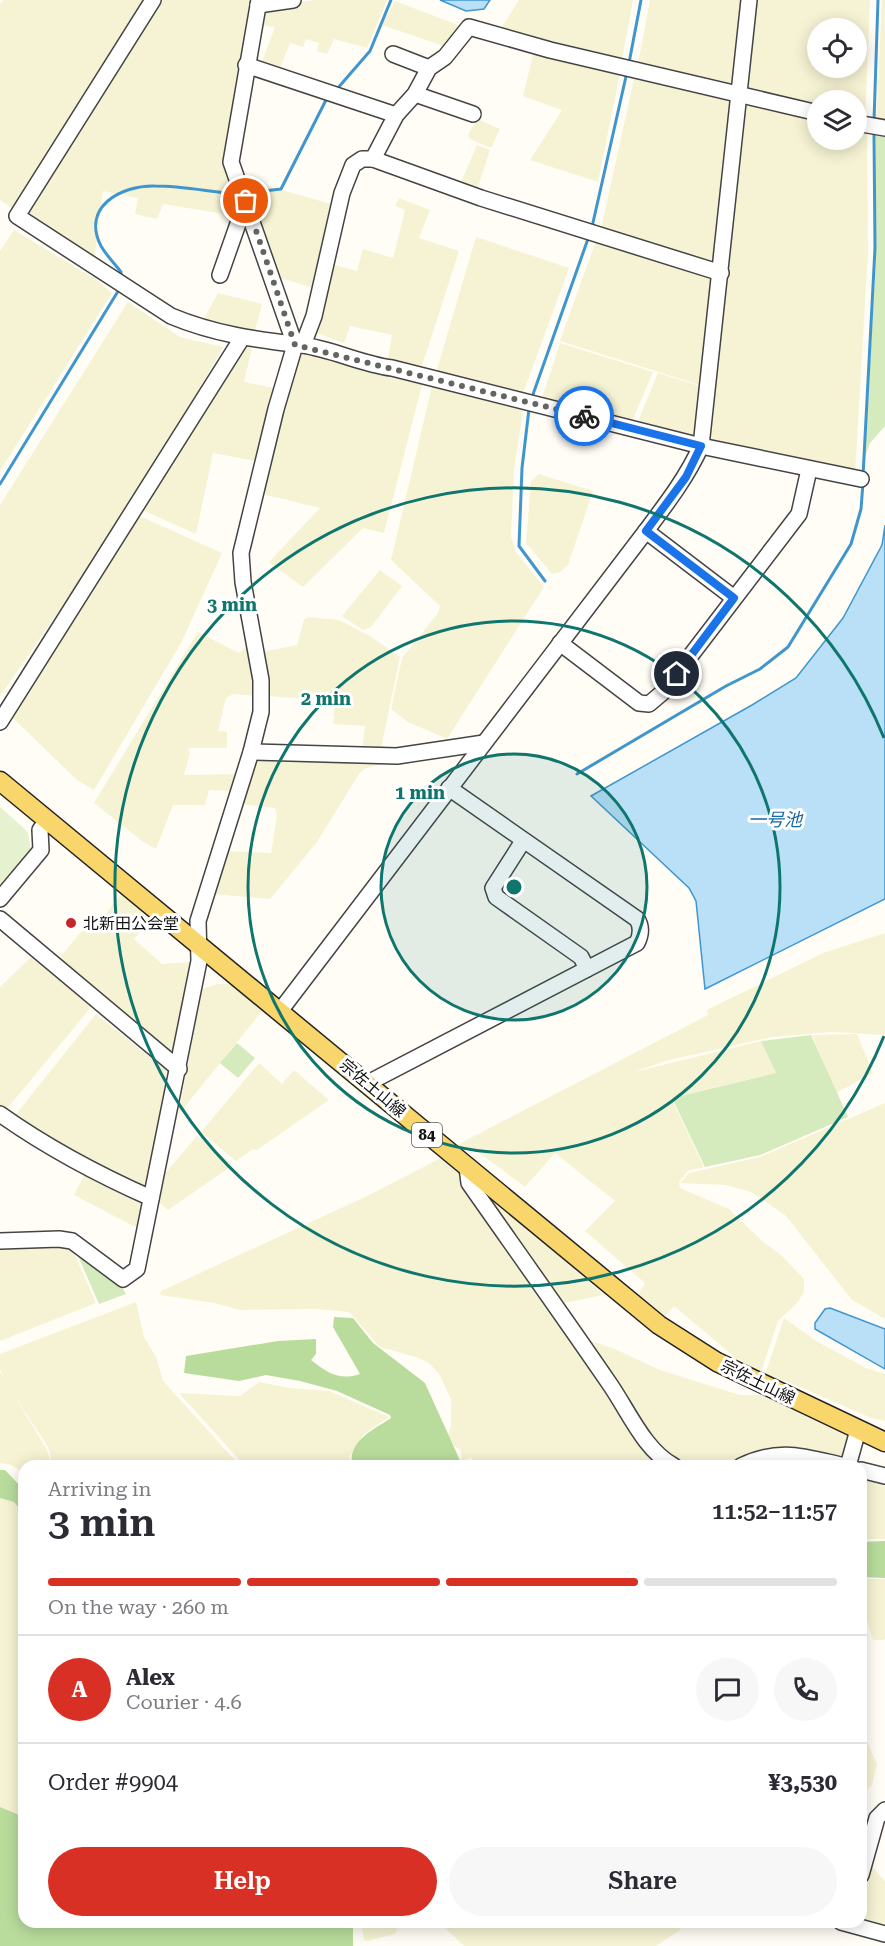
<!DOCTYPE html>
<meta charset="utf-8">
<style>
:root{--surface:#fff;--page:#f7f7f7;--text:#2b2b33;--muted:#7c7c81;--line:#e1e1e2;--accent:#d93025}
body{margin:0;font-family:"Roboto Serif","Noto Sans JP",serif;background:var(--page);color:var(--text);height:100vh;display:flex;flex-direction:column;font-size:22px;white-space:nowrap}
*{box-sizing:border-box;margin:0}
p{font-size:20px;color:var(--muted)}
.icon{flex:none;width:33px;height:33px;fill:none;stroke:currentColor;stroke-width:2;stroke-linecap:round;stroke-linejoin:round}
.map{position:relative;flex:1;overflow:hidden}
.panel{position:absolute;left:18px;top:1460px;width:849px;height:468px;display:flex;flex-direction:column;background:var(--surface);border-radius:18px;box-shadow:0 3px 15px #0003}
.panel>*{flex:none}
.fabs{position:absolute;left:807px;top:18px;display:grid;gap:12px}
.fabs a{display:grid;place-items:center;width:60px;height:60px;border-radius:50%;background:var(--surface);box-shadow:0 3px 15px #0003;font-size:30px}
.pin{position:absolute;display:grid;place-items:center;width:51px;height:51px;color:#fff;margin:-26px;border:3px solid #fff;border-radius:50%;box-shadow:0 2px 6px #0007}
.courier{position:absolute;display:grid;place-items:center;width:60px;height:60px;margin:-30px;border:4px solid #1a73e8;border-radius:50%;background:#fff;color:#222;box-shadow:0 2px 8px #0007}
.summary em{font-style:normal;font-weight:600}
.summary div{display:flex;flex-direction:column-reverse}
.summary{display:flex;align-items:center;justify-content:space-between;height:102px;padding:0 30px}
h1{font-size:39px;font-weight:600;line-height:45px}
.bar{display:grid;grid-template-columns:repeat(4,1fr);gap:9px 6px;align-content:center;height:72px;padding:0 30px}
.bar i{height:8px;border-radius:4px;background:var(--line)}
.bar .current{background:var(--accent)}
.bar p{grid-column:span 4}
.line{display:flex;align-items:center;gap:15px;padding:0 30px;border-top:2px solid var(--line)}
.line div{flex:1}
.round{display:grid;place-items:center;flex:none;width:63px;height:63px;border-radius:32px;background:var(--page)}
.primary-button{display:flex;gap:12px;margin-top:auto;padding:12px 30px}
.primary-button a{flex:1;height:69px;border-radius:36px;background:var(--accent);color:#fff;font-size:24px;font-weight:600;line-height:69px;text-align:center}
.primary-button a+a{background:var(--page);color:var(--text)}
.map>svg:first-child{display:block}
.farmland{fill:#f6f3d4;fill-rule:evenodd}
.green{fill:#d5ebbd}
.forest{fill:#b9dc9c}
.pitch{fill:#e6f2cf}
.water{fill:#b9e0f7;stroke:#3f96cf;stroke-width:1.5}
.lines{fill:none;stroke-linecap:round;stroke-linejoin:round}
.stream{stroke:#3f96cf;stroke-width:3}
.minor-casing{stroke:#444;stroke-width:18}
.major-casing{stroke:#222;stroke-width:21}
.minor{stroke:#fff;stroke-width:15}
.major{stroke:#f9d66b;stroke-width:18}
.done{stroke:#646461;stroke-width:6;stroke-dasharray:0 10.8}
.route{stroke:#1a73e8;stroke-width:8}
.ring{fill:none;stroke:#0f766e;stroke-width:3}
.poi-dot{fill:#c4262e;stroke:#fff;stroke-width:2}
.labels{text-anchor:middle;dominant-baseline:central;stroke-width:6;stroke-linejoin:round;paint-order:stroke}
.shield{fill:#fff;stroke:#585858;stroke-width:1.5}
.shield-label{font-size:15px;font-weight:bold;fill:#111}
.poi-label{font-size:16px;fill:#111;stroke:#fff;text-anchor:start}
.street-label{font-size:16px;fill:#111;stroke:#fff}
.water-label{font-size:18px;font-style:italic;fill:#1768a6;stroke:#fff}
.centre{fill:#0f766e;stroke:#fff;stroke-width:3}
.ring-label{font-size:18px;text-anchor:middle;font-weight:bold;fill:#0f766e;stroke:#fff;stroke-width:6;stroke-linejoin:round;paint-order:stroke}
</style>
<div class="map">
<svg width="885" height="1946" viewBox="0 0 885 1946">
<rect width="100%" height="100%" fill="#fffdf5"/>
<!-- farmland -->
<g class="farmland">
<path d="M3,0H148L14,209L0,200V4Z"/>
<path d="M158,0H253L235,108L237,216L163,204L157,219L135,214L138,198L103,191L94,260L22,215Z"/>
<path d="M316,0H387L367,48L334,39L327,54L317,51L319,43L306,39L303,47L290,43L278,73L260,67L275,27L259,25L262,6Z"/>
<path d="M519,0H633L621,65L500,30Z"/>
<path d="M650,0H742L734,91L638,64Z"/>
<path d="M753,0H870L865,121L857,118L856,100H818L817,109L744,91ZM818,28H856V68H818Z"/>
<path d="M882,0H885V124L876,123Z"/>
<path d="M395,1L458,25L460,27L447,47L382,25Z"/>
<path d="M534,50L620,73L598,182L530,160L562,110L523,96Z"/>
<path d="M635,74L733,97L716,262L711,264L601,229Z"/>
<path d="M744,100L817,118L818,140H856L857,128L867,132L868,254L855,474L708,442Z"/>
<path d="M477,119L500,129L491,148L470,139L468,135Z"/>
<path d="M477,145L490,150L476,193L459,187Z"/>
<path d="M250,181L335,205L317,289L277,277L247,190Z"/>
<path d="M399,198L430,210L419,238L459,251L422,366L388,359L392,335L350,326L344,343L311,331L327,263L357,271L363,249L393,258L405,210L395,206Z"/>
<path d="M14,230L95,279L112,293L0,471V251Z"/>
<path d="M476,237L569,268L522,396L436,373Z"/>
<path d="M597,238L715,274L703,386L560,341Z"/>
<path d="M218,293L262,304L254,335L202,322Z"/>
<path d="M128,302L180,337L223,347L183,418L92,563L0,696V505Z"/>
<path d="M560,343L653,372L630,426L541,401Z"/>
<path d="M243,345L252,348L244,382L279,389L260,462L213,453L196,534L138,508Z"/>
<path d="M308,352L422,385L384,533L363,528L303,587L269,562L320,508L262,494L300,355Z"/>
<path d="M658,373L703,387L697,439L636,426Z"/>
<path d="M433,382L520,405L523,411L514,470L511,536L516,552L544,587L447,739L408,722L391,709L402,658L438,613L440,606L391,560Z"/>
<path d="M539,474L593,491L568,565L560,572L552,574L526,543L531,481Z"/>
<path d="M135,514L222,553L181,643L94,790L77,780L13,718L11,712Z"/>
<path d="M380,570L402,586L371,627L363,630L342,616Z"/>
<path d="M308,617L339,620L370,636L400,657L380,753L362,752L365,726L333,724L335,701L267,696L262,652L297,645L304,620Z"/>
<path d="M198,632L239,653L248,645L258,696L233,694L226,698L218,731L227,732V748H188L190,753L184,775L241,774L236,791L209,790L205,805H173L156,849L142,841L94,803Z"/>
<path d="M256,756L397,759L364,769L359,774L317,842L270,899L212,894L225,851L271,853L277,815L275,808L240,804Z"/>
<path d="M123,891L154,916L134,939L162,964L193,962L191,977L186,980L180,1025L173,1051L169,1054L55,963L95,915L102,919Z"/>
<path d="M885,933V1035L832,1032L772,1037L665,1061L634,1072L761,1041L776,1073L671,1098L704,1167L688,1171L679,1182L680,1188L729,1209L763,1242L780,1254L804,1279V1292L798,1302L778,1321L761,1372L738,1360L674,1306L664,1318L637,1297L645,1283L585,1231L615,1201L555,1153L525,1187L477,1151L470,1149L459,1154L455,1146L708,1015L707,1010L713,1007L823,953Z"/>
<path d="M31,957L92,1006L5,1111H0V987Z"/>
<path d="M218,984H231L264,1009L178,1115L202,991L204,988Z"/>
<path d="M96,1014L167,1071L153,1158L146,1189L143,1190L13,1118Z"/>
<path d="M857,1034L873,1073L836,1093L812,1035Z"/>
<path d="M259,1063L282,1084L294,1070L329,1100L257,1150L253,1149L236,1161L201,1132Z"/>
<path d="M885,1103V1319L852,1300L786,1216L769,1204L751,1192L726,1185L680,1183L689,1173L760,1157Z"/>
<path d="M197,1136L233,1165L168,1210L157,1200L163,1176Z"/>
<path d="M443,1157L458,1169L468,1190L661,1466L472,1465V1457L462,1461L461,1450L446,1441L451,1426V1399L439,1374L429,1363L416,1357L380,1347L349,1312L317,1309L241,1310L214,1303L160,1295L161,1291L363,1198Z"/>
<path d="M86,1172L145,1201L141,1230L74,1195Z"/>
<path d="M491,1196L604,1295L558,1304L489,1199Z"/>
<path d="M62,1246L73,1251L96,1303L0,1341V1247Z"/>
<path d="M136,1302L144,1337L156,1357L163,1381L239,1465H53L48,1447L6,1383L0,1369V1354Z"/>
<path d="M784,1318L816,1341L866,1368L885,1374V1421L871,1418L791,1383L765,1375Z"/>
<path d="M582,1338L615,1349L660,1370L740,1395H763L849,1433L845,1460L679,1465L663,1455Z"/>
<path d="M0,1372L46,1448L52,1465L24,1466V1474L12,1465L0,1463Z"/>
<path d="M259,1382L289,1388L329,1391L389,1417L364,1434L349,1457L350,1465H244L179,1393L240,1396Z"/>
<path d="M861,1474L885,1480V1539H861Z"/>
<path d="M0,1498L14,1502L24,1514V1817L0,1807Z"/>
<path d="M861,1579H885V1639L883,1640H873L861,1601Z"/>
<path d="M861,1729L877,1764L872,1785L861,1795Z"/>
<path d="M869,1863L885,1881V1929L861,1922V1890Z"/>
<path d="M361,1922H397V1930L395,1934L367,1941L364,1940Z"/>
<path d="M461,1922H684L680,1930L656,1946H464L445,1928Z"/>
</g>
<!-- green -->
<g class="green">
<path d="M876,132L885,133V426L870,443L865,457L876,255Z"/>
<path d="M811,1035L848,1117L760,1155L705,1167L672,1098L776,1073L761,1041Z"/>
<path d="M237,1043L255,1058L238,1078L220,1063Z"/>
<path d="M75,1249L118,1281L126,1294L99,1304Z"/>
</g>
<!-- forest -->
<g class="forest">
<path d="M334,1317L353,1318L373,1343L425,1383L462,1465H352C348,1441 373,1430 391,1418L390,1415L337,1391L300,1381L266,1375L239,1381L184,1373L186,1356L278,1341L316,1339V1354L311,1360C328,1373 339,1381 360,1374L333,1327Z"/>
<path d="M0,1470H5L24,1490V1514L14,1502L0,1498Z"/>
<path d="M885,1541V1578L861,1577V1542Z"/>
<path d="M0,1807L24,1817V1922H353V1946H0Z"/>
</g>
<!-- pitch -->
<path class="pitch" d="M0,807L28,832L31,853L0,890Z"/>
<!-- water -->
<g class="water">
<path d="M440,0H490L484,9L466,11Z"/>
<path d="M885,525V899L705,989L696,901L689,888L591,796L752,705L796,678L843,618L882,545Z"/>
<path d="M830,1308L885,1329V1369L815,1329V1323L825,1309Z"/>
</g>
<g class="lines">
<!-- stream -->
<g class="stream">
<path d="M629,63L641,0"/>
<path d="M337,89L370,51L391,0"/>
<path d="M874,121L878,0"/>
<path d="M248,193L281,189L326,100"/>
<path d="M592,227L627,72"/>
<path d="M121,278V272C115,264 106,255 101,246C81,207 121,185 155,186C183,186 211,192 238,194"/>
<path d="M531,400L589,236"/>
<path d="M529,409L522,468L519,546L545,581"/>
<path d="M863,476L875,248L874,133"/>
<path d="M0,484L120,288"/>
<path d="M577,774L726,686L760,669L788,647L851,544L861,509L863,483"/>
</g>
<!-- minor casing -->
<g class="minor-casing">
<g id="minor">
<path d="M153,0L17,216L171,316C214,334 257,340 302,345C332,349 361,364 392,368L701,446L861,479"/>
<path d="M258,5L293,0"/>
<path d="M393,54L429,68"/>
<path d="M246,65L396,115"/>
<path d="M415,94L473,114"/>
<path d="M856,123L885,128"/>
<path d="M373,159L396,115L415,94L429,68L445,57L469,27L550,50L818,113"/>
<path d="M220,275L246,201"/>
<path d="M303,345L314,316L342,193L353,165L362,159H373L481,198L721,273"/>
<path d="M646,531L734,598"/>
<path d="M560,643L639,703L649,704L662,693L799,514L808,474"/>
<path d="M0,722L242,338"/>
<path d="M251,752L397,756L484,743"/>
<path d="M523,841L493,888L496,897L581,957L587,969"/>
<path d="M0,899L41,850L40,830L47,820"/>
<path d="M0,919L179,1069"/>
<path d="M280,1011L646,531C667,503 687,477 701,446L749,0"/>
<path d="M368,1083L637,943C641,935 642,927 637,919L449,788"/>
<path d="M0,1114C48,1148 97,1174 151,1198"/>
<path d="M467,1167L469,1183C516,1250 563,1316 609,1383C628,1410 644,1450 674,1466"/>
<path d="M0,1241L59,1239L72,1241L123,1279L137,1269L199,961L198,921L251,752L261,712V680L243,582L241,553L276,409L295,345L231,162L259,0"/>
<path d="M741,1466C780,1447 805,1457 845,1466"/>
<path d="M848,1466L858,1430"/>
<path d="M861,1470L885,1476"/>
<path d="M861,1875L877,1818L885,1810"/>
<path d="M841,1922L885,1934"/>
</g>
</g>
<!-- major casing -->
<g class="major-casing">
<path id="major" d="M0,781L659,1325L717,1362L885,1442"/>
</g>
<!-- minor -->
<use href="#minor" class="minor"/>
<!-- major -->
<use href="#major" class="major"/>
</g>
<g class="lines">
<!-- done -->
<path class="done" d="M246,201L295,345L584,416"/>
<!-- route -->
<path class="route" d="M584,416L701,446L686,477L646,531L734,598L677,674"/>
</g>
<!-- distance rings -->
<circle cx="514" cy="887" r="133" fill="#0f766e" fill-opacity=".12"/>
<g class="ring">
<circle cx="514" cy="887" r="133"/>
<circle cx="514" cy="887" r="266"/>
<path d="M884 1036A399 399 0 1 1 884 738"/>
</g>
<!-- markers -->
<circle class="poi-dot" cx="71" cy="923" r="6"/>
<g class="labels">
<!-- shield labels -->
<rect class="shield" x="412" y="1123" width="30" height="24" rx="4.5"/>
<g class="shield-label">
<text x="427" y="1135">84</text>
</g>
<!-- poi labels -->
<g class="poi-label">
<text x="83" y="923">北新田公会堂</text>
</g>
<!-- street labels -->
<g class="street-label">
<text transform="translate(373 1088) rotate(40)">宗佐土山線</text>
<text transform="translate(758 1382) rotate(26)">宗佐土山線</text>
</g>
<!-- water labels -->
<g class="water-label">
<text x="775" y="819">一号池</text>
</g>
</g>
<circle cx="514" cy="887" r="9" class="centre"/>
<g class="ring-label">
<text x="232" y="611">3 min</text>
<text x="326" y="705">2 min</text>
<text x="420" y="799">1 min</text>
</g>
</svg>
<div class="fabs">
<a><svg class="icon" aria-label="locate" viewBox="0 0 24 24"><circle cx="12" cy="12" r="6"/><path d="M12 2v4M12 18v4M2 12h4M18 12h4"/></svg></a>
<a><svg class="icon" aria-label="layers" viewBox="0 0 24 24"><path d="M12 4l9 5-9 5-9-5zM3 14l9 5 9-5"/></svg></a>
</div>
<div class="pin" style="left:246px;top:201px;background:#ea580c"><svg class="icon" aria-label="bag" viewBox="0 0 24 24"><path d="M5 8h14l-1 12H6zM9 8a3 3 0 0 1 6 0"/></svg></div>
<div class="pin" style="left:677px;top:674px;background:#1f2937"><svg class="icon" aria-label="home" viewBox="0 0 24 24"><path d="M3 11l9-7 9 7M6 9v11h12V9"/></svg></div>
<div class="courier" style="left:584px;top:416px"><svg class="icon" aria-label="bike" viewBox="0 0 24 24"><circle cx="6" cy="16" r="4"/><circle cx="18" cy="16" r="4"/><path d="M6 16l4-8h5l3 8M10 8l3 8H6M13 5h3"/></svg></div>
<section class="panel">
<div class="summary"><div><h1>3 min</h1><p>Arriving in</p></div><em>11:52–11:57</em></div>
<div class="bar"><i class="current"></i><i class="current"></i><i class="current"></i><i></i><p>On the way · 260 m</p></div>
<div class="line" style="height:108px"><b class="round" style="background:var(--accent);color:#fff">A</b><div><b>Alex</b><p>Courier · 4.6</p></div><a class="round"><svg class="icon" aria-label="chat" viewBox="0 0 24 24"><path d="M4 5h16v11H9l-5 4z"/></svg></a><a class="round"><svg class="icon" aria-label="phone" viewBox="0 0 24 24"><path d="M5 4h4l2 5-3 2q2 4 5 5l2-3 5 2v4C11 20 4 13 5 4z"/></svg></a></div>
<div class="line" style="height:78px"><div>Order #9904</div><b>¥3,530</b></div>
<div class="primary-button"><a>Help</a><a>Share</a></div>
</section>
</div>
